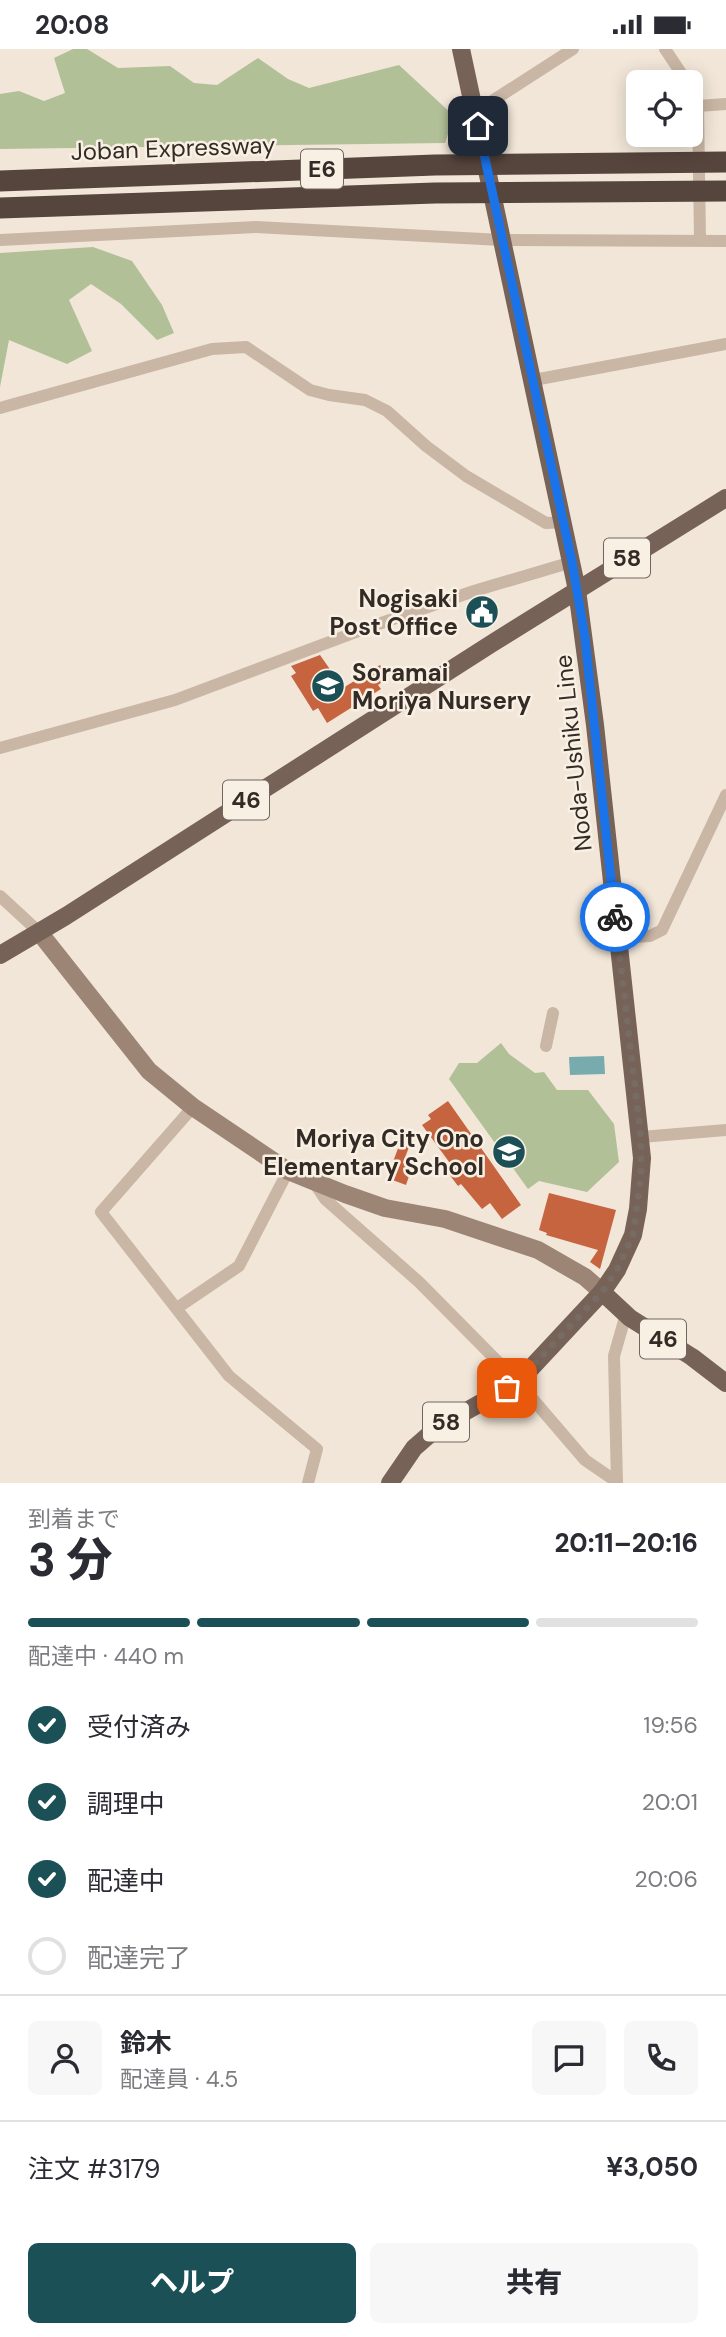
<!DOCTYPE html>
<html lang="ja">
<meta charset="utf-8">
<style>
:root{--surface:#fff;--page:#f7f7f7;--text:#2b2b33;--muted:#7c7c81;--line:#e1e1e2;--accent:#1b5156}
body{margin:0;font-family:"DM Sans","Noto Sans JP",sans-serif;background:var(--page);color:var(--text);height:100vh;display:flex;flex-direction:column;font-size:26px;white-space:nowrap}
*{box-sizing:border-box;margin:0}
p{font-size:23px;color:var(--muted)}
.icon{flex:none;width:38px;height:38px;fill:none;stroke:currentColor;stroke-width:2;stroke-linecap:round;stroke-linejoin:round}
.map{position:relative;height:1434px;overflow:hidden}
.sheet{display:flex;flex-direction:column;background:var(--surface);flex:1}
.sheet>*{flex:none}
.fabs{position:absolute;left:626px;top:21px;display:grid;gap:14px}
.fabs a{display:grid;place-items:center;width:77px;height:77px;border-radius:10px;background:var(--surface);box-shadow:0 4px 18px #0003;font-size:35px}
.pin{position:absolute;display:grid;place-items:center;width:60px;height:60px;color:#fff;margin:-30px;border-radius:14px;box-shadow:0 4px 10px #0006}
.courier{position:absolute;display:grid;place-items:center;width:70px;height:70px;margin:-35px;border:5px solid #1a73e8;border-radius:50%;background:#fff;color:#222;box-shadow:0 2px 9px #0007}
.summary em{font-style:normal;font-weight:800}
.summary div{display:flex;flex-direction:column-reverse}
.summary{display:flex;align-items:center;justify-content:space-between;height:119px;padding:0 28px}
h1{font-size:46px;font-weight:800;line-height:52px}
.bar{display:grid;grid-template-columns:repeat(4,1fr);gap:10px 7px;align-content:center;height:84px;padding:0 28px}
.bar i{height:9px;border-radius:5px;background:var(--line)}
.bar .selected{background:var(--accent)}
.bar p{grid-column:span 4}
.line{display:flex;align-items:center;gap:18px;padding:0 28px;border-top:2px solid var(--line)}
.line div{flex:1}
.round{display:grid;place-items:center;flex:none;width:74px;height:74px;border-radius:10px;background:var(--page)}
ol{padding:0 28px;list-style:none}
li{display:flex;align-items:center;gap:21px;height:77px}
li p{margin-inline-start:auto}
li .icon{padding:7px;border-radius:50%;background:var(--accent);color:#fff;stroke-width:4}
li:last-child{color:var(--muted)}
li i{width:38px;height:38px;border:4px solid var(--line);border-radius:50%}
.cta{display:flex;gap:14px;margin-top:auto;padding:14px 28px}
.cta a{flex:1;height:80px;border-radius:10px;background:var(--accent);color:#fff;font-size:28px;font-weight:800;line-height:80px;text-align:center}
.cta a+a{background:var(--page);color:var(--text)}
.status{display:flex;justify-content:space-between;align-items:center;height:49px;padding:0 35px;background:var(--surface);direction:ltr}
.status svg{height:19px;fill:currentColor}
.map>svg:first-child{display:block}
.green{fill:#b2c098}
.water{fill:#77abae}
.building{fill:#c76440}
.lines{fill:none;stroke-linecap:round;stroke-linejoin:round}
.street{stroke:#c9b6a4;stroke-width:12}
.secondary{stroke:#9d8576;stroke-width:18}
.primary{stroke:#776257;stroke-width:18}
.highway{stroke:#56453d;stroke-width:21}
.done{stroke:#776c64;stroke-width:7;stroke-dasharray:0 12.6}
.route{stroke:#1a73e8;stroke-width:9}
.labels{text-anchor:middle;dominant-baseline:central;stroke-width:5;stroke-linejoin:round;paint-order:stroke}
.shield{fill:#f9f0e4;stroke:#70665f;stroke-width:2}
.shield-label{font-size:23px;font-weight:bold;fill:#352b26}
.street-label{font-size:24px;fill:#352b26;stroke:#f9f0e4}
.poi-label{font-size:24px;font-weight:bold;fill:#352b26;stroke:#f9f0e4;text-anchor:end}
</style>
<div class="status"><b>20:08</b><svg viewBox="0 0 49 12"><path d="M0 12V9h3v3zM5 12V6h3v6zM10 12V3h3v9zM15 12V0h3v12zM26 1h20v11H26zM47 4h2v5h-2z"/></svg></div>
<div class="map">
<svg width="726" height="1434" viewBox="0 0 726 1434">
<rect width="100%" height="100%" fill="#f1e6d8"/>
<!-- green -->
<g class="green">
<path d="M73,0H87L118,19L170,17L194,34L217,36L258,9L288,30L309,39L399,16L454,67L445,94L0,100V45L19,42L44,52L65,44L54,9Z"/>
<path d="M93,198L132,212L162,256L174,284L157,291L121,255L91,235L69,251L92,302L67,315L9,291L0,338V204Z"/>
<path d="M501,994L509,1005L535,1024L544,1023L557,1041H588L614,1075L619,1113L587,1143L539,1132L528,1140L449,1030L459,1014H477Z"/>
</g>
<!-- water -->
<path class="water" d="M604,1007L605,1025L570,1026L569,1008Z"/>
<!-- building -->
<g class="building">
<path d="M484,548H489L492,574L475,576L472,552Z"/>
<path d="M320,606L343,639L380,616L388,629L378,636L381,640L327,674L318,659L313,662L291,627L296,624L291,617Z"/>
<path d="M448,1052L521,1156L502,1170L490,1154L482,1160L461,1135L458,1137L449,1125L455,1121L422,1076L431,1070L428,1066Z"/>
<path d="M400,1094L409,1098L403,1114L412,1118L406,1136L387,1129Z"/>
<path d="M549,1144L616,1161L600,1220L590,1213L598,1201L546,1186L547,1184L539,1181Z"/>
</g>
<g class="lines">
<!-- street -->
<g class="street">
<path d="M665,0L687,33"/>
<path d="M691,42L698,57L726,55"/>
<path d="M698,57L700,191"/>
<path d="M475,63L573,0"/>
<path d="M0,191L256,178L501,191L726,192"/>
<path d="M534,331L726,295"/>
<path d="M0,359L212,300L246,298L310,341L329,346L365,351L387,362L426,397L466,427L546,474L564,473"/>
<path d="M0,699L175,651L364,580L474,542L572,513"/>
<path d="M0,847L39,883"/>
<path d="M618,889L650,887L662,881L726,746"/>
<path d="M546,997L553,964"/>
<path d="M193,1058L101,1163L229,1327L317,1400L308,1434"/>
<path d="M641,1088L726,1081"/>
<path d="M313,1132L325,1150L419,1233L518,1333L585,1411L617,1433"/>
<path d="M177,1259L239,1217L288,1122"/>
<path d="M617,1434L614,1307L626,1265"/>
</g>
<!-- secondary -->
<path class="secondary" d="M39,883L149,1022L193,1058L288,1122L345,1145L385,1159L445,1170L538,1201L585,1228L602,1243"/>
<!-- primary -->
<g class="primary">
<path d="M0,906L66,867L491,595L726,449"/>
<path d="M602,1243L630,1269L692,1308L726,1334"/>
<path d="M390,1434L414,1399L438,1378L518,1333L602,1243L617,1221L633,1186L638,1160L642,1109L595,676L577,541L461,0"/>
</g>
<!-- highway -->
<g class="highway">
<path d="M0,132L435,116L726,113"/>
<path d="M0,159L435,144L726,142"/>
</g>
</g>
<g class="lines">
<!-- done -->
<path class="done" d="M507,1339L525,1325L602,1243L617,1221L633,1186L641,1127V1088L615,868"/>
<!-- route -->
<path class="route" d="M478,77L572,513L585,589L615,868"/>
</g>
<!-- icons -->
<defs>
<g id="civic-disc" transform="scale(1.75)"><circle r="9.5" fill="#1b5156" stroke="#f9f0e4"/><path d="M-.6-6.5H3V-4.5H.6V-3L4-1V1h2V6H-6V1h2V-1L-.6-3ZM-1.2 2.5V6h2.4V2.5Z" fill="#fff"/></g>
<g id="school-disc" transform="scale(1.75)"><circle r="9.5" fill="#1b5156" stroke="#f9f0e4"/><path d="M0-5L7-2L0 1L-7-2ZM-4 1L0 2.5L4 1V4Q0 6-4 4Z" fill="#fff"/></g>
</defs>
<g fill-rule="evenodd">
<use href="#civic-disc" x="482" y="563"/>
<use href="#school-disc" x="328" y="637"/>
<use href="#school-disc" x="509" y="1103"/>
</g>
<g class="labels">
<!-- shield labels -->
<g class="shield">
<rect x="301" y="100.5" width="42" height="39" rx="5"/>
<rect x="604" y="489.5" width="46" height="39" rx="5"/>
<rect x="223" y="731.5" width="46" height="39" rx="5"/>
<rect x="640" y="1270.5" width="46" height="39" rx="5"/>
<rect x="423" y="1353.5" width="46" height="39" rx="5"/>
</g>
<g class="shield-label">
<text x="322" y="120">E6</text>
<text x="627" y="509">58</text>
<text x="246" y="751">46</text>
<text x="663" y="1290">46</text>
<text x="446" y="1373">58</text>
</g>
<!-- street labels -->
<g class="street-label">
<text transform="translate(173 99) rotate(-2)">Joban Expressway</text>
<text transform="translate(573 704) rotate(-96)">Noda-Ushiku Line</text>
</g>
<!-- poi labels -->
<g class="poi-label">
<text x="458" y="549">Nogisaki<tspan x="458" dy="28">Post Office</tspan></text>
<text x="352" y="623" text-anchor="start">Soramai<tspan x="352" dy="28">Moriya Nursery</tspan></text>
<text x="484" y="1089">Moriya City Ono<tspan x="484" dy="28">Elementary School</tspan></text>
</g>
</g>
</svg>
<div class="fabs">
<a><svg class="icon" aria-label="locate" viewBox="0 0 24 24"><circle cx="12" cy="12" r="6"/><path d="M12 2v4M12 18v4M2 12h4M18 12h4"/></svg></a>
</div>
<div class="pin" style="left:507px;top:1339px;background:#ea580c"><svg class="icon" aria-label="bag" viewBox="0 0 24 24"><path d="M5 8h14l-1 12H6zM9 8a3 3 0 0 1 6 0"/></svg></div>
<div class="pin" style="left:478px;top:77px;background:#1f2937"><svg class="icon" aria-label="home" viewBox="0 0 24 24"><path d="M3 11l9-7 9 7M6 9v11h12V9"/></svg></div>
<div class="courier" style="left:615px;top:868px"><svg class="icon" aria-label="bike" viewBox="0 0 24 24"><circle cx="6" cy="16" r="4"/><circle cx="18" cy="16" r="4"/><path d="M6 16l4-8h5l3 8M10 8l3 8H6M13 5h3"/></svg></div>
</div>
<section class="sheet">
<div class="summary"><div><h1>3 分</h1><p>到着まで</p></div><em>20:11–20:16</em></div>
<div class="bar"><i class="selected"></i><i class="selected"></i><i class="selected"></i><i></i><p>配達中 · 440 m</p></div>
<ol>
<li><svg class="icon" aria-label="check" viewBox="0 0 24 24"><path d="M5 12l5 5 9-10"/></svg>受付済み<p>19:56</p></li>
<li><svg class="icon" aria-label="check" viewBox="0 0 24 24"><path d="M5 12l5 5 9-10"/></svg>調理中<p>20:01</p></li>
<li><svg class="icon" aria-label="check" viewBox="0 0 24 24"><path d="M5 12l5 5 9-10"/></svg>配達中<p>20:06</p></li>
<li><i></i>配達完了</li>
</ol>
<div class="line" style="height:126px"><a class="round"><svg class="icon" aria-label="person" viewBox="0 0 24 24"><circle cx="12" cy="8" r="4"/><path d="M4 21q1-7 8-7t8 7"/></svg></a><div><b>鈴木</b><p>配達員 · 4.5</p></div><a class="round"><svg class="icon" aria-label="chat" viewBox="0 0 24 24"><path d="M4 5h16v11H9l-5 4z"/></svg></a><a class="round"><svg class="icon" aria-label="phone" viewBox="0 0 24 24"><path d="M5 4h4l2 5-3 2q2 4 5 5l2-3 5 2v4C11 20 4 13 5 4z"/></svg></a></div>
<div class="line" style="height:91px"><div>注文 #3179</div><b>¥3,050</b></div>
<div class="cta"><a>ヘルプ</a><a>共有</a></div>
</section>
